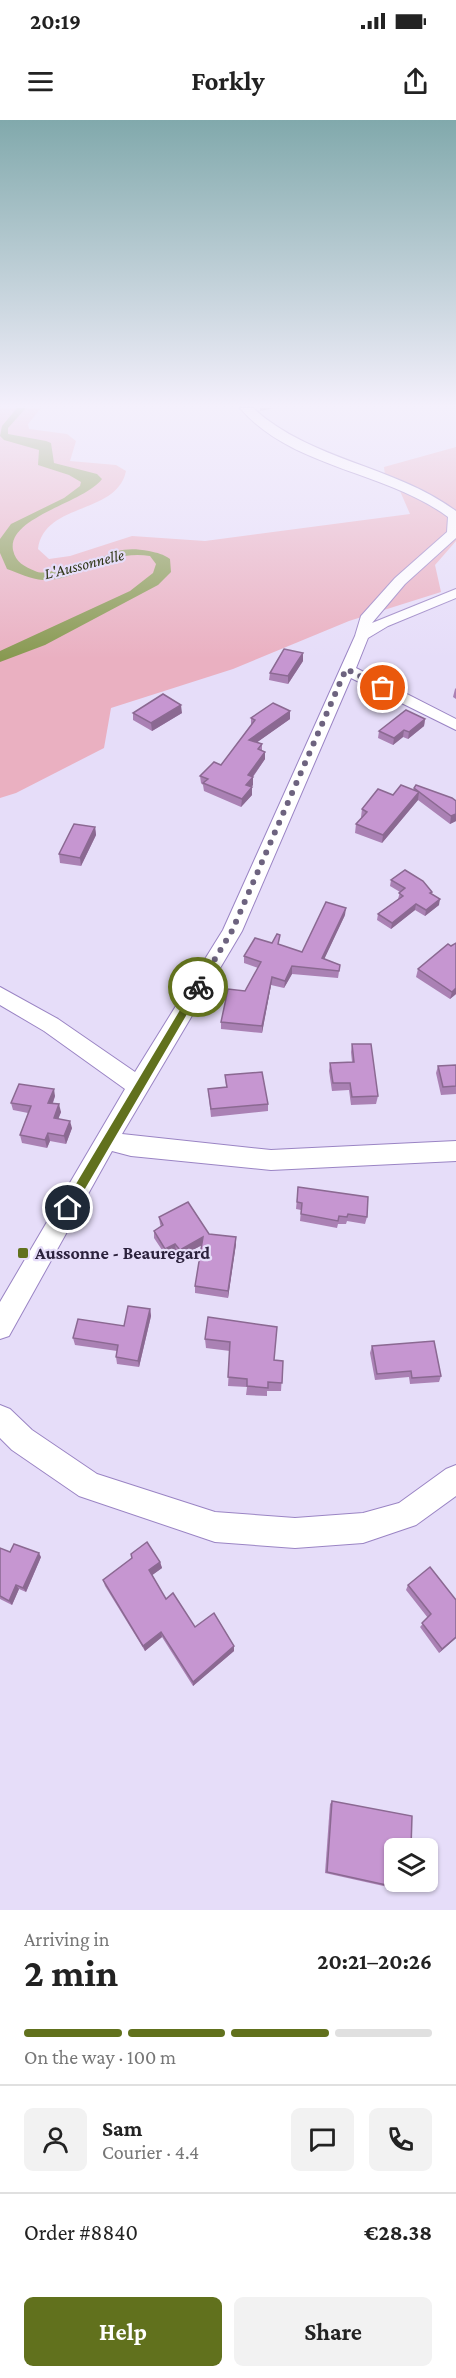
<!DOCTYPE html>
<meta charset="utf-8">
<style>
:root{--surface:#fff;--page:#f2f2f2;--text:#222;--muted:#767676;--line:#e0e0e0;--accent:#61711d}
body{margin:0;font-family:"Crimson Pro",serif;background:var(--page);color:var(--text);height:100vh;display:flex;flex-direction:column;font-size:22px;white-space:nowrap}
*{box-sizing:border-box;margin:0}
p{font-size:20px;color:var(--muted)}
.icon{flex:none;width:33px;height:33px;fill:none;stroke:currentColor;stroke-width:2;stroke-linecap:round;stroke-linejoin:round}
.map{position:relative;height:1790px;overflow:hidden}
.panel{display:flex;flex-direction:column;background:var(--surface);flex:1}
.panel>*{flex:none}
.buttons{position:absolute;left:384px;top:1718px;display:grid;gap:12px}
.buttons a{display:grid;place-items:center;width:54px;height:54px;border-radius:9px;background:var(--surface);box-shadow:0 2px 4px #0004;font-size:30px}
.pin{position:absolute;display:grid;place-items:center;width:51px;height:51px;color:#fff;margin:-26px;border:3px solid #fff;border-radius:50%;box-shadow:0 2px 6px #0007}
.courier{position:absolute;display:grid;place-items:center;width:60px;height:60px;margin:-30px;border:4px solid #61711d;border-radius:50%;background:#fff;color:#222;box-shadow:0 2px 8px #0007}
.summary em{font-style:normal;font-weight:700}
.summary div{display:flex;flex-direction:column-reverse}
.summary{display:flex;align-items:center;justify-content:space-between;height:102px;padding:0 24px}
h1{font-size:39px;font-weight:700;line-height:45px}
.bar{display:grid;grid-template-columns:repeat(4,1fr);gap:9px 6px;align-content:center;height:72px;padding:0 24px}
.bar i{height:8px;border-radius:4px;background:var(--line)}
.bar .on{background:var(--accent)}
.bar p{grid-column:span 4}
.line{display:flex;align-items:center;gap:15px;padding:0 24px;border-top:2px solid var(--line)}
.line div{flex:1}
.round{display:grid;place-items:center;flex:none;width:63px;height:63px;border-radius:9px;background:var(--page)}
.action{display:flex;gap:12px;margin-top:auto;padding:12px 24px}
.action a{flex:1;height:69px;border-radius:9px;background:var(--accent);color:#fff;font-size:24px;font-weight:700;line-height:69px;text-align:center}
.action a+a{background:var(--page);color:var(--text)}
.status{display:flex;justify-content:space-between;align-items:center;height:42px;padding:0 30px;background:var(--surface);direction:ltr}
.status svg{height:16px;fill:currentColor}
header{display:flex;justify-content:space-between;align-items:center;height:78px;padding:0 24px;background:var(--surface);font-size:27px;font-weight:700}
.map>svg:first-child{display:block}
.green{fill:#eab0c1}
.water{fill:#889951}
.lines{fill:none;stroke-linecap:round;stroke-linejoin:round}
.minor-casing{stroke:#9a84c4;stroke-width:2}
.minor{fill:#fff;fill-rule:evenodd}
.wall{fill:#aa81b4}
.shaded-wall{fill:#8b6992}
.building{fill:#c696d1;stroke:#8b6992;stroke-width:1.5}
.route{fill:#61711d}
.done{stroke:#6d637f;stroke-width:6;stroke-dasharray:0 10.8}
.poi-dot{fill:#61711d;stroke:#e6ddf9;stroke-width:2}
.labels{text-anchor:middle;dominant-baseline:central;stroke-width:4.5;stroke-linejoin:round;paint-order:stroke}
.far-water-label{font-size:16px;font-style:italic;fill:#2d3414;stroke:#e6ddf9}
.poi-label{font-size:18px;font-weight:bold;fill:#2c223d;stroke:#e6ddf9;text-anchor:start}
</style>
<div class="status"><b>20:19</b><svg viewBox="0 0 49 12"><path d="M0 12V9h3v3zM5 12V6h3v6zM10 12V3h3v9zM15 12V0h3v12zM26 1h20v11H26zM47 4h2v5h-2z"/></svg></div>
<header><svg class="icon" aria-label="menu" viewBox="0 0 24 24"><path d="M4 6h16M4 12h16M4 18h16"/></svg>Forkly<svg class="icon" aria-label="share" viewBox="0 0 24 24"><path d="M12 15V3M7 8l5-5 5 5M5 13v7h14v-7"/></svg></header>
<div class="map">
<svg width="456" height="1790" viewBox="0 0 456 1790">
<rect width="100%" height="100%" fill="#e6ddf9"/>
<!-- green -->
<path class="green" d="M0,288H41L28,304L29,309L67,314L76,321L70,341L116,345L126,351C117,395 44,382 38,429L49,439L70,436L132,416L205,421L410,394L400,371L386,364L384,347L456,327V421L435,445L441,472L349,501L233,549L111,588L104,628L16,673L0,678Z"/>
<!-- water -->
<path class="water" d="M17,288H26L8,308V314L46,321L51,323L54,343L97,354L102,359C84,383 7,397 13,430C16,443 24,446 35,451C41,454 46,452 53,451C60,451 68,451 75,448C106,439 113,424 149,431C158,433 163,434 170,439L171,452L158,465L45,525L0,542V531L130,471L153,453L156,444L150,436C107,429 81,461 43,460C31,459 18,453 7,449L0,433V419L11,404L64,378L80,366L81,362L69,355L38,345L39,330L4,320L0,316L2,306Z"/>
<g class="lines">
<!-- minor casing -->
<g class="minor-casing">
<g id="minor">
<path d="M240,288H253C311,341 394,345 456,391V418L405,464L372,503L456,469V478L388,506L368,518L356,548L456,599V610L351,558L242,811L122,1014L271,1030L456,1021V1041L271,1050L131,1036L112,1031L9,1216L0,1219V1182L125,969L44,911L0,885V867L58,899L135,952L223,810L355,516L361,496L395,458L447,412L448,397C386,351 291,348 240,288Z"/>
<path d="M0,1285L10,1289L32,1310L97,1354L215,1392L295,1398L363,1393L399,1383L446,1349L456,1345V1376L416,1405L363,1423L295,1428L215,1422L79,1376L12,1330L0,1318Z"/>
</g>
</g>
<!-- minor -->
<use href="#minor" class="minor"/>
</g>
<!-- wall -->
<g class="wall">
<path d="M303,541L288,564L269,560L270,553Z"/>
<path d="M456,568V579L453,577L455,569Z"/>
<path d="M290,591V599L257,622L262,624V631L265,632V639L253,657V665L251,667L252,675L241,687L204,671L203,665L201,663L200,656L221,645L251,605V598Z"/>
<path d="M133,593H182L152,611L133,600Z"/>
<path d="M425,599L424,606L408,619L403,617L393,625L378,618L379,611Z"/>
<path d="M414,668L456,681V701L450,704L418,680L382,723L355,713L356,704L362,698L361,697L362,689L393,675L414,670Z"/>
<path d="M95,707L96,715L81,746L60,743L59,734Z"/>
<path d="M391,760L431,773L439,785L425,796L415,790L391,809L377,800L378,794L398,779L400,772L390,766Z"/>
<path d="M345,795L324,839L340,845L338,858L292,854L284,868L271,865L262,913L221,909V902L245,871L258,848L244,843V836L279,825L302,832Z"/>
<path d="M451,826L456,874L450,879L416,857L418,849Z"/>
<path d="M352,924L378,976L376,984L351,985L349,970L332,971L329,951L330,943L352,942L351,932Z"/>
<path d="M456,945V974L441,975L436,953L438,946Z"/>
<path d="M225,955L268,984V991L211,997L208,969L226,967Z"/>
<path d="M55,976L53,983L61,992L58,999L72,1008L66,1024L50,1021L47,1028L22,1023L20,1015L28,993L13,990L11,983Z"/>
<path d="M298,1067L367,1097L365,1104L347,1101L346,1104H338L337,1108L300,1101L301,1090L296,1089Z"/>
<path d="M159,1097L236,1124L228,1178L195,1173V1166L202,1125L180,1137L176,1131L166,1136L154,1118V1111L161,1107L160,1104Z"/>
<path d="M150,1189L151,1196L139,1247L117,1244L116,1237L117,1231L75,1225L73,1218L124,1206Z"/>
<path d="M208,1197L274,1240L283,1241L281,1271H267V1276L246,1275L247,1267L228,1266L230,1231L206,1228L205,1219Z"/>
<path d="M372,1226L441,1256L439,1262L410,1264L409,1257L375,1260L370,1233Z"/>
<path d="M0,1428L10,1432L41,1437L26,1472L19,1469L12,1485L0,1479Z"/>
<path d="M131,1434L160,1442L162,1448L152,1455L166,1479L195,1507L234,1531L193,1566L162,1517L145,1531L105,1466L103,1460L132,1438Z"/>
<path d="M408,1465L456,1480V1518L439,1533L420,1507L428,1498L406,1470Z"/>
<path d="M332,1681L409,1770L406,1771L325,1753L330,1684Z"/>
</g>
<!-- shaded-wall -->
<g class="shaded-wall">
<path d="M260,288H275L260,291Z"/>
<path d="M303,533V541L288,564V556Z"/>
<path d="M181,585L182,593L152,611L151,603Z"/>
<path d="M290,591V599L249,628V620Z"/>
<path d="M425,599L424,606L408,619L409,612Z"/>
<path d="M404,610L403,617L393,625L394,618Z"/>
<path d="M265,632V639L251,659L253,657V665L246,673V665L248,655Z"/>
<path d="M252,667V675L241,687L242,679Z"/>
<path d="M419,672L418,680L382,723L383,715Z"/>
<path d="M456,694V701L450,704L451,696Z"/>
<path d="M95,707L96,715L81,746L80,738Z"/>
<path d="M440,779L439,785L425,796L426,790Z"/>
<path d="M416,784L415,790L391,809L392,803Z"/>
<path d="M346,788L345,795L321,846L322,838Z"/>
<path d="M292,846V854L284,868L285,861Z"/>
<path d="M272,857L271,865L262,913V906Z"/>
<path d="M456,868V874L450,879L452,872Z"/>
<path d="M54,969L55,976L50,990L48,983Z"/>
<path d="M59,984L61,992L56,1005L54,998Z"/>
<path d="M70,1001L72,1008L66,1024L64,1016Z"/>
<path d="M48,1013L50,1021L47,1028L45,1020Z"/>
<path d="M203,1117L204,1124L180,1137V1130Z"/>
<path d="M236,1117V1124L228,1178V1171Z"/>
<path d="M175,1124L176,1131L166,1136L165,1129Z"/>
<path d="M150,1189L151,1196L139,1247L138,1241Z"/>
<path d="M39,1433L41,1437L26,1472L23,1468Z"/>
<path d="M160,1442L162,1448L151,1456L149,1450Z"/>
<path d="M16,1465L19,1469L12,1485L9,1481Z"/>
<path d="M161,1512L162,1517L145,1531L143,1526Z"/>
<path d="M456,1517V1518L439,1533L442,1529Z"/>
<path d="M234,1526V1531L193,1566V1562Z"/>
</g>
<!-- building -->
<g class="building">
<path d="M284,529L303,533L288,556L270,553Z"/>
<path d="M163,574L181,585L151,603L133,593Z"/>
<path d="M273,583L290,591L249,620L262,624L258,629L265,632L248,655L253,657L246,665L252,667L242,679L203,663L208,659L200,656L214,642L221,645L255,600L251,598Z"/>
<path d="M406,590L425,599L409,612L404,610L394,618L379,611Z"/>
<path d="M401,665L419,672L383,715L356,704L367,692L362,689L378,669L393,675Z"/>
<path d="M416,665L452,678L456,681V694L451,696L414,668Z"/>
<path d="M74,704L95,707L80,738L59,734Z"/>
<path d="M405,750L423,761L432,772L430,773L440,779L426,790L416,784L392,803L378,794L403,776L399,773L405,768L391,760Z"/>
<path d="M326,782L346,788L322,838L340,845L339,851L292,846L285,861L272,857L262,906L221,902L228,869L245,871L261,842L244,836L255,818L272,823L277,814L280,815L278,824L302,832Z"/>
<path d="M456,823V868L452,872L418,849L448,824L451,826Z"/>
<path d="M352,924H371L378,976L352,977L350,963H333L330,943L354,942Z"/>
<path d="M456,945V966L443,967L438,946Z"/>
<path d="M262,952L268,984L211,989L208,969L227,967L225,955Z"/>
<path d="M19,964L54,969L48,983L59,984L54,998L70,1001L64,1016L48,1013L45,1020L20,1015L31,986L11,983Z"/>
<path d="M298,1067L368,1077L367,1097L348,1094L347,1097L339,1096L338,1101L301,1094L302,1083L297,1082Z"/>
<path d="M188,1082L209,1114L236,1117L228,1171L195,1166L203,1117L180,1130L175,1124L165,1129L154,1111L163,1105L159,1097Z"/>
<path d="M128,1186L150,1189L138,1241L116,1237L118,1225L73,1218L78,1199L124,1206Z"/>
<path d="M208,1197L277,1207L274,1240L283,1241L282,1263L268,1262V1268L247,1266V1259L228,1257L230,1222L205,1219Z"/>
<path d="M434,1221L441,1256L412,1258L411,1251L377,1254L372,1226Z"/>
<path d="M147,1422L160,1442L149,1450L166,1479L173,1473L195,1507L214,1493L234,1526L193,1562L161,1512L143,1526L103,1460L132,1438L131,1434Z"/>
<path d="M14,1424L39,1433L23,1468L16,1465L9,1481L0,1476V1428L10,1432Z"/>
<path d="M430,1447L456,1480V1517L442,1529L422,1503L431,1494L408,1465Z"/>
<path d="M332,1681L412,1696L411,1728H394V1761H410L409,1770L327,1752Z"/>
</g>
<!-- sky -->
<linearGradient id="sky" x2="0" y2="1"><stop stop-color="#81a9ac"/><stop offset="0.53" stop-color="#f4f0fc"/><stop offset="1" stop-color="#f4f0fc" stop-opacity="0"/></linearGradient>
<rect width="456" height="539" fill="url(#sky)"/>
<!-- route -->
<path class="route" d="M198,864L203,867L201,870L72,1091H64V1084L195,865Z"/>
<g class="lines">
<!-- done -->
<path class="done" d="M198,867L232,811L346,549L383,568"/>
</g>
<!-- markers -->
<rect class="poi-dot" x="17" y="1127" width="12" height="12" rx="3"/>
<g class="labels">
<!-- far-water labels -->
<g class="far-water-label">
<text transform="translate(84 444) rotate(-14)">L'Aussonnelle</text>
</g>
<!-- poi labels -->
<g class="poi-label">
<text x="35" y="1133">Aussonne - Beauregard</text>
</g>
</g>
</svg>
<div class="buttons">
<a><svg class="icon" aria-label="layers" viewBox="0 0 24 24"><path d="M12 4l9 5-9 5-9-5zM3 14l9 5 9-5"/></svg></a>
</div>
<div class="pin" style="left:383px;top:568px;background:#ea580c"><svg class="icon" aria-label="bag" viewBox="0 0 24 24"><path d="M5 8h14l-1 12H6zM9 8a3 3 0 0 1 6 0"/></svg></div>
<div class="pin" style="left:68px;top:1088px;background:#1f2937"><svg class="icon" aria-label="home" viewBox="0 0 24 24"><path d="M3 11l9-7 9 7M6 9v11h12V9"/></svg></div>
<div class="courier" style="left:198px;top:867px"><svg class="icon" aria-label="bike" viewBox="0 0 24 24"><circle cx="6" cy="16" r="4"/><circle cx="18" cy="16" r="4"/><path d="M6 16l4-8h5l3 8M10 8l3 8H6M13 5h3"/></svg></div>
</div>
<section class="panel">
<div class="summary"><div><h1>2 min</h1><p>Arriving in</p></div><em>20:21–20:26</em></div>
<div class="bar"><i class="on"></i><i class="on"></i><i class="on"></i><i></i><p>On the way · 100 m</p></div>
<div class="line" style="height:108px"><a class="round"><svg class="icon" aria-label="person" viewBox="0 0 24 24"><circle cx="12" cy="8" r="4"/><path d="M4 21q1-7 8-7t8 7"/></svg></a><div><b>Sam</b><p>Courier · 4.4</p></div><a class="round"><svg class="icon" aria-label="chat" viewBox="0 0 24 24"><path d="M4 5h16v11H9l-5 4z"/></svg></a><a class="round"><svg class="icon" aria-label="phone" viewBox="0 0 24 24"><path d="M5 4h4l2 5-3 2q2 4 5 5l2-3 5 2v4C11 20 4 13 5 4z"/></svg></a></div>
<div class="line" style="height:78px"><div>Order #8840</div><b>€28.38</b></div>
<div class="action"><a>Help</a><a>Share</a></div>
</section>
